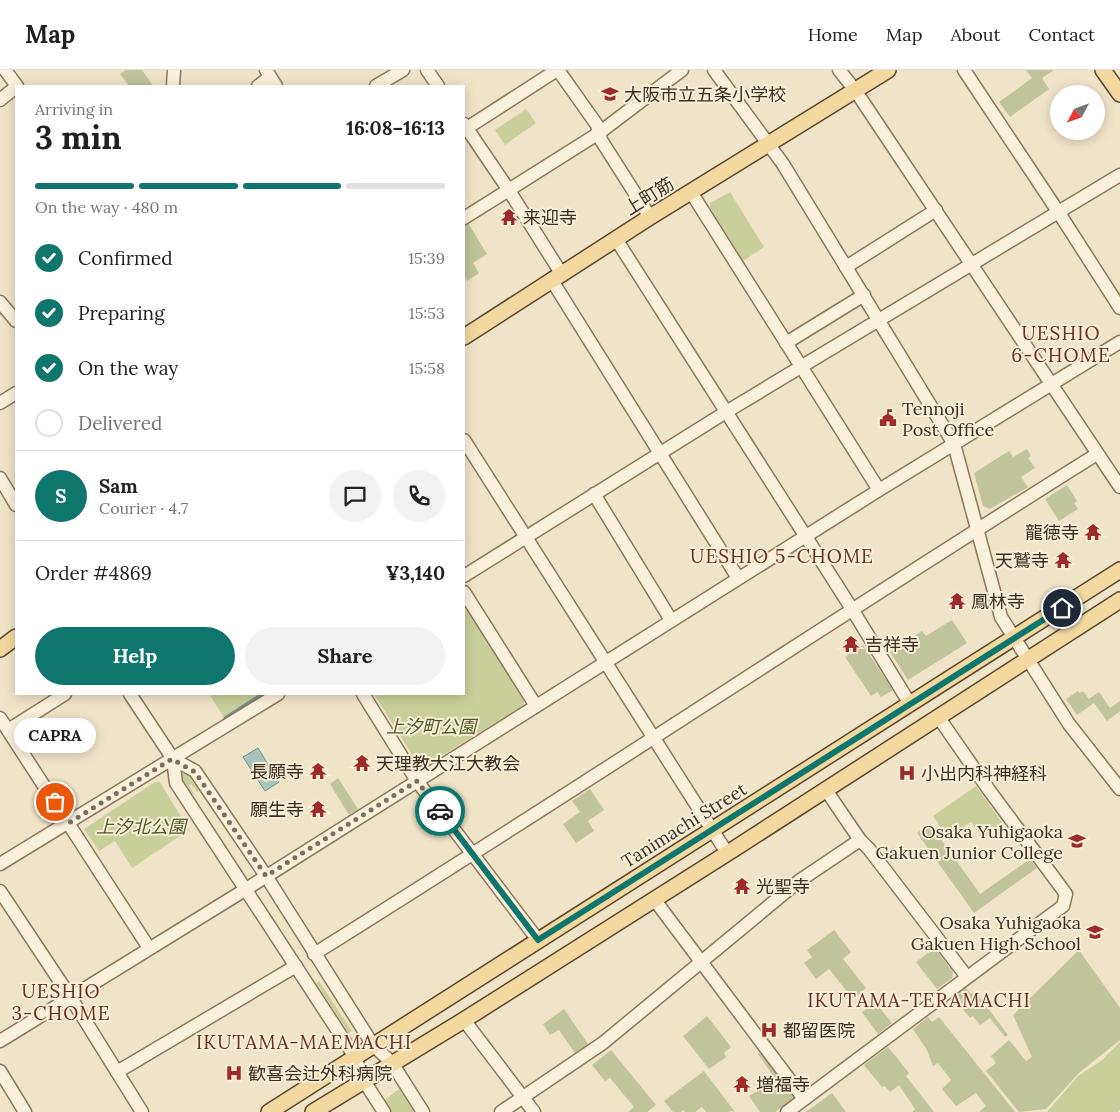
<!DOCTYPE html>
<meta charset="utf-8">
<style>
:root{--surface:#fff;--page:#f2f2f2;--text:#202124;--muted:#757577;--line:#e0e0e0;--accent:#0f766e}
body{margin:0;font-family:Lora,"Noto Sans JP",serif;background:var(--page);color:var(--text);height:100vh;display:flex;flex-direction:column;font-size:19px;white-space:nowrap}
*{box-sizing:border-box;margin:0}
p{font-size:16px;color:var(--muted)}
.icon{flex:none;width:28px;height:28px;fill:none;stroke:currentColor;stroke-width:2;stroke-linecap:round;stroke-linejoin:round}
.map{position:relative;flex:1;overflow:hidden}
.sheet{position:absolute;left:15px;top:15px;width:450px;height:610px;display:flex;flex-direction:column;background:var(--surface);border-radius:0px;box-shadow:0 2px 12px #0003}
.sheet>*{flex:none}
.needle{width:32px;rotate:229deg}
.fabs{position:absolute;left:1050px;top:15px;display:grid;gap:10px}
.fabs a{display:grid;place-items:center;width:55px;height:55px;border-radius:50%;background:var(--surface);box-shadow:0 2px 12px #0003;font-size:25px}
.pin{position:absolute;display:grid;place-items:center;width:42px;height:42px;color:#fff;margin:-21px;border:2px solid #fff;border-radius:50%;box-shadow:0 1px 5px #0007}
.courier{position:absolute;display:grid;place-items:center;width:50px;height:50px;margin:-25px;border:4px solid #0f766e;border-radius:50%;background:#fff;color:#222;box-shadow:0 1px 6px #0007}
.bubble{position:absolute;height:35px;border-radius:18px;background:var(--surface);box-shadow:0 2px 12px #0003;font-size:16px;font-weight:700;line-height:35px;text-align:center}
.head em{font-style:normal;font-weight:700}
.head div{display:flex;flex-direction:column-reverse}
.head{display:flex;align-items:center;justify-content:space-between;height:85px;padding:0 20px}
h1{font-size:32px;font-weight:700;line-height:38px}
.bar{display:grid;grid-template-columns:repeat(4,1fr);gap:8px 5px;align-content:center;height:60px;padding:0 20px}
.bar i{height:6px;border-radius:4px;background:var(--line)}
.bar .active{background:var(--accent)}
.bar p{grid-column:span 4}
.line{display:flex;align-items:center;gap:12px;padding:0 20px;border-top:1px solid var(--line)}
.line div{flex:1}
.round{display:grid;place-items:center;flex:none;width:52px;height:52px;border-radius:26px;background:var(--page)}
ol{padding:0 20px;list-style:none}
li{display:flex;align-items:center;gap:15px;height:55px}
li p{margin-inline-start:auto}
li .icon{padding:5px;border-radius:50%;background:var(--accent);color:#fff;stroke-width:4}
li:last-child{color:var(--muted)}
li i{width:28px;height:28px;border:2px solid var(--line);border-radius:50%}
.primary-button{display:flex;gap:10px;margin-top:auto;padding:10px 20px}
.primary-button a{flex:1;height:58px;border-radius:30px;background:var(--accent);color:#fff;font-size:20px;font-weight:700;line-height:58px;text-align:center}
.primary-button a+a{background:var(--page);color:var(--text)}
header{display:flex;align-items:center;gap:30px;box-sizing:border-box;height:70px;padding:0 25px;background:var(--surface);border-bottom:1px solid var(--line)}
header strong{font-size:24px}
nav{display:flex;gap:28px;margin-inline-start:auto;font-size:18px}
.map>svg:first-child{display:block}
.green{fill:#c9cf9b}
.cemetery{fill:#bfc49a}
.water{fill:#a9c4bc;stroke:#6f938a}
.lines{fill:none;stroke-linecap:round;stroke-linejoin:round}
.stream{stroke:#6f938a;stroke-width:3}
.minor-casing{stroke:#8d765c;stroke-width:15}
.major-casing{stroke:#5b4430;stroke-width:18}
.minor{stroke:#faf1dc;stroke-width:12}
.major{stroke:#f3d9a0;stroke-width:15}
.done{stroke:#7c6e5b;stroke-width:5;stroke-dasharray:0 9}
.route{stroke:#0f766e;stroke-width:6}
.labels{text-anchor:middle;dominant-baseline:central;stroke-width:4;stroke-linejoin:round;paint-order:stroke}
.poi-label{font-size:18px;fill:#3d2e20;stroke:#f7eed8;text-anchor:start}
.street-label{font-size:18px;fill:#3d2e20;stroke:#f7eed8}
.park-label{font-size:18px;font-style:italic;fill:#4d5a26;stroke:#f7eed8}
.neighbourhood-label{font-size:19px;letter-spacing:1px;fill:#6b2e1e;stroke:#f7eed8}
</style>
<header>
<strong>Map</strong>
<nav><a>Home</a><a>Map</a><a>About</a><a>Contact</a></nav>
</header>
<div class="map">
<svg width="1120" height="1042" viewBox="0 0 1120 1042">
<rect width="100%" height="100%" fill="#f0e4c8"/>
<!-- green -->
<g class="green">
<path d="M526,39L536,53L505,75L495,60Z"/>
<path d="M730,122L764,177L743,191L710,138V133Z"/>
<path d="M464,533L525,629L523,636L425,696L418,694L374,624H464Z"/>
<path d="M209,624H263L225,649Z"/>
<path d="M186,702L199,721L197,722L191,714L189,715L194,724L193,725L180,706Z"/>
<path d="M155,712H160L189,760L132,798L115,771L99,781L84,759Z"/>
<path d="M976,716L1004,755L984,770L971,752L948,768L933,746Z"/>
<path d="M319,911L352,961L349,963L316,913Z"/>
<path d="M1120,972V1039L1118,1042H1047L1078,1006L1101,991Z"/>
<path d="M399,1019L415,1042H389L382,1032Z"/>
</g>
<!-- cemetery -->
<g class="cemetery">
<path d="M126,0H142L153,16H129L120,4Z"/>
<path d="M1026,0H1054L1042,8L1049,19L1010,47L999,32L1032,8Z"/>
<path d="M468,153L487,184L473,193L479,203L467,211L464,206V155Z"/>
<path d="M1027,379L1031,386L1028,388L1035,398L1021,407L1028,417L990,439L983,436L974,403L1009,381L1013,387Z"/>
<path d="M1067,415L1077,431L1074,433L1078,439L1059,451L1045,429Z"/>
<path d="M952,550L967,573L908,610L890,582L922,561L926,566Z"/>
<path d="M863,575L893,620L881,627L877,622L871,626L845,587Z"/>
<path d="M1078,621L1080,623L1083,621L1089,629L1099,622L1110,638L1120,631V641L1107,651L1094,633L1077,645L1066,629Z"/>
<path d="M338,708L358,739L349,745L330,714Z"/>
<path d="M590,719L604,740L588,751L594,761L576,773L563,754L580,742L572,731Z"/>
<path d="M930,754L980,824L1030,789L1037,798L974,843L917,763Z"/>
<path d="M834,860L851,882L843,889L866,918L853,929L829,899L816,909L804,893L812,887L807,880Z"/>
<path d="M935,878L953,902L952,908L937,919L916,892Z"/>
<path d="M1079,880L1120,938V970L1080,1002L1046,1039L1019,1042L986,1001L996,993L991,986L1009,970L1026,991L1032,987L1013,945Z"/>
<path d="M966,918L971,924L975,921L1008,965L1005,967L990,948L980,955L973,946L970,948L954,928Z"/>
<path d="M875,932L892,953L878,964L862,942Z"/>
<path d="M564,939L588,974L575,983L559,960L550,965L543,954Z"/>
<path d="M707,946L731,977L724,983L726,987L709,999L683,966Z"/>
<path d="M928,947L932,952L939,947L1015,1042H979L986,1036L976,1023L956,1036L942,1019L951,1010L938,993L933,996L927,980L913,959Z"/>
<path d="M888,977L909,1003L906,1006L934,1042H912L915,1039L899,1015L890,1022L885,1016L882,1017L864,995Z"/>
<path d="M611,980L656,1035L647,1042H628L634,1037L610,1008L605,1011L592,995Z"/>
<path d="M763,981L793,1022V1029L775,1042H760L749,1026L771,1013L769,1010L774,1007L758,984Z"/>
<path d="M704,1001L735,1042L731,1041L729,1042H706L702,1037L695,1042H685L683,1040L681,1042H673L664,1031Z"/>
<path d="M832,1023L846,1042H806Z"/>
</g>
<!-- water -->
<path class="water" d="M258,678L279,712L265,721L243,687Z"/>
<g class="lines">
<!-- stream -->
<path class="stream" d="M225,648L262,624"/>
<!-- minor casing -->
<g class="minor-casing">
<g id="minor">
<path d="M5,0L17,16"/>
<path d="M266,0L276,16"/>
<path d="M427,0L438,16"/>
<path d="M558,0L597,55L601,70L650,147"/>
<path d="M714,0L783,94L954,374L1001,547L1069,654L1120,719"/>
<path d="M839,0L855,20L1120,417"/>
<path d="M964,0L1059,143L1120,238"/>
<path d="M173,16L174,0"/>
<path d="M258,16L270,7"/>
<path d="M376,16L403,0"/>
<path d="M0,30L16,17"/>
<path d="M464,54L508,119L561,203"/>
<path d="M467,58L557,0"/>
<path d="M691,122L879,420"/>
<path d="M464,148L599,63L682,0"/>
<path d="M616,169L852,539L910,634"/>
<path d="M846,197L936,140"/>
<path d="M551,209L738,508"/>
<path d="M0,232L16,251"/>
<path d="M786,273L864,225"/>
<path d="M0,333L16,323"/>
<path d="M464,370L727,783"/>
<path d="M0,408L16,435"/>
<path d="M594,424L671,550"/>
<path d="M464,506L726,342L1120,105"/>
<path d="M464,522L536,636"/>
<path d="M130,624L173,689L176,713L355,987L364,1011L384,1042"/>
<path d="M363,624L417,711L538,870"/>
<path d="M0,648L149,878"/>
<path d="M8,660L65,624"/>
<path d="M173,689L195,701L266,806L373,975L392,993L423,1042"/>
<path d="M826,720L860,770L869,779L967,907"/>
<path d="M0,794L278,624"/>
<path d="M0,821L71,928L142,1042"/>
<path d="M654,829L804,1029"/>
<path d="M314,884C577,720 835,548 1097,384"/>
<path d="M464,950L534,1042"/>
<path d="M0,971L235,826L879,420L1120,272"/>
<path d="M0,1001L25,1042"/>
<path d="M117,1002L296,896"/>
<path d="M501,1042L603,973L799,811L860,770"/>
<path d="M787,1042L1063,836L1066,824L989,720L939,648"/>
</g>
</g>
<!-- major casing -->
<g class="major-casing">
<g id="major">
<path d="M1103,0L1120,24"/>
<path d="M464,267L650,147L888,0"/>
<path d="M0,579L16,567"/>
<path d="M269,1042L1120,500"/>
<path d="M313,1042L464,950L734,779L1120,530"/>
</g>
</g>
<!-- minor -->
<use href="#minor" class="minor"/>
<!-- major -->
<use href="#major" class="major"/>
</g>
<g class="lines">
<!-- done -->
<path class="done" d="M55,732L69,753L172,689L195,702L266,806L417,711L440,741"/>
<!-- route -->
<path class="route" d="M440,741L538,870L1062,538"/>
</g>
<!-- icons -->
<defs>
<g id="school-bare" transform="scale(1.35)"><path d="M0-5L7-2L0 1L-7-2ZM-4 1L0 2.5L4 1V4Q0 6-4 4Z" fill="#9e2a2b" stroke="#f7eed8" stroke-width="2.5" paint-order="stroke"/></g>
<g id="temple-bare" transform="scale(1.35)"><path d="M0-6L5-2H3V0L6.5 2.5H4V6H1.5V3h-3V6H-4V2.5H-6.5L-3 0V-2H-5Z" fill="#9e2a2b" stroke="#f7eed8" stroke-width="2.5" paint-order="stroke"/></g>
<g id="civic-bare" transform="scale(1.35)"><path d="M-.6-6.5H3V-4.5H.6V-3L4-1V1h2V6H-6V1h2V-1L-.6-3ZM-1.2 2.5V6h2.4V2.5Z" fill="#9e2a2b" stroke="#f7eed8" stroke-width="2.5" paint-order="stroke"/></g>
<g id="hospital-bare" transform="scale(1.35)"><path d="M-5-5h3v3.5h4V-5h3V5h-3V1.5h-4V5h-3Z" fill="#9e2a2b" stroke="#f7eed8" stroke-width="2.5" paint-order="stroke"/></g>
<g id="university-bare" transform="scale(1.35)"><path d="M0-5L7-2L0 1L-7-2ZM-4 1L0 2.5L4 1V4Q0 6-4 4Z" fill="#9e2a2b" stroke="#f7eed8" stroke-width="2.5" paint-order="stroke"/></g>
</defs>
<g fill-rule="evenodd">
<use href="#school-bare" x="610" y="24"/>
<use href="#temple-bare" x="509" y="147"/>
<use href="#civic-bare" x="888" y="348"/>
<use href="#temple-bare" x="1093" y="462"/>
<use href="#temple-bare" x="1063" y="490"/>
<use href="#temple-bare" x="957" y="531"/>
<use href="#temple-bare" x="851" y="574"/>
<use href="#temple-bare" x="362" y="693"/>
<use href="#temple-bare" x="318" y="701"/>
<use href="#hospital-bare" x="907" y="703"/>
<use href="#temple-bare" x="318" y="739"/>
<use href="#university-bare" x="1077" y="771"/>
<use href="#temple-bare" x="742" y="816"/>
<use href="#school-bare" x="1095" y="862"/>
<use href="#hospital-bare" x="769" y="960"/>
<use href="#hospital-bare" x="234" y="1003"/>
<use href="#temple-bare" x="742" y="1014"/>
</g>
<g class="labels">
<!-- poi labels -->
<g class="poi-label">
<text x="624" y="24">大阪市立五条小学校</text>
<text x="523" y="147">来迎寺</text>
<text x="902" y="338">Tennoji<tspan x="902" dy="21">Post Office</tspan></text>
<text x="1079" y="462" text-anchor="end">龍徳寺</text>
<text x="1049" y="490" text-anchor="end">天鷲寺</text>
<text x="971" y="531">鳳林寺</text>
<text x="865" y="574">吉祥寺</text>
<text x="376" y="693">天理教大江大教会</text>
<text x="304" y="701" text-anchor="end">長願寺</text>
<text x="921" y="703">小出内科神経科</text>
<text x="304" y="739" text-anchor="end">願生寺</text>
<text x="1063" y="761" text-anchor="end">Osaka Yuhigaoka<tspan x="1063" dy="21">Gakuen Junior College</tspan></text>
<text x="756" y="816">光聖寺</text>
<text x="1081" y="852" text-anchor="end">Osaka Yuhigaoka<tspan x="1081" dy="21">Gakuen High School</tspan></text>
<text x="783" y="960">都留医院</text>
<text x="248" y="1003">歓喜会辻外科病院</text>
<text x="756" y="1014">増福寺</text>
</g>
<!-- street labels -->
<g class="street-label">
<text transform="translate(649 126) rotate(-32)">上町筋</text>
<text transform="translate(684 755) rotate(-32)">Tanimachi Street</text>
</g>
<!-- park labels -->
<g class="park-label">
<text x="431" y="656">上汐町公園</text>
<text x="141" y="756">上汐北公園</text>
</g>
<!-- neighbourhood labels -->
<g class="neighbourhood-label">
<text x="1061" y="263">UESHIO<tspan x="1061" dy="22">6-CHOME</tspan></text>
<text x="782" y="486">UESHIO 5-CHOME</text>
<text x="61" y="921">UESHIO<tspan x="61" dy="22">3-CHOME</tspan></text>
<text x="919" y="930">IKUTAMA-TERAMACHI</text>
<text x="304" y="972">IKUTAMA-MAEMACHI</text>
</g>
</g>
</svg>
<div class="fabs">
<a><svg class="needle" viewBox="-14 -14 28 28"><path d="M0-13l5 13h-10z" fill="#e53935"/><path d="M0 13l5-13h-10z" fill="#757577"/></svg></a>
</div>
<div class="pin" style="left:55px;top:732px;background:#ea580c"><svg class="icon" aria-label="bag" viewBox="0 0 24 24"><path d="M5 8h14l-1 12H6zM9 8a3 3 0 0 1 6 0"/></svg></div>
<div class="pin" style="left:1062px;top:538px;background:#1f2937"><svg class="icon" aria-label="home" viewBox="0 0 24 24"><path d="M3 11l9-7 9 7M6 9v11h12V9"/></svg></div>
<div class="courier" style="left:440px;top:741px"><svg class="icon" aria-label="car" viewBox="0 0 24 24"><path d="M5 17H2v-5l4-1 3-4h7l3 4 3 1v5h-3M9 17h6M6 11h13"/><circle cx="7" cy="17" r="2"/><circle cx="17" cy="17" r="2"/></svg></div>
<div class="bubble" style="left:14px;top:648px;width:82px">CAPRA</div>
<section class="sheet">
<div class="head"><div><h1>3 min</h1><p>Arriving in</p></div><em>16:08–16:13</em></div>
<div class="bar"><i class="active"></i><i class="active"></i><i class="active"></i><i></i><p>On the way · 480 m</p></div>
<ol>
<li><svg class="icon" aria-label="check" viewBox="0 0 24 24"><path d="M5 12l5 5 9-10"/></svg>Confirmed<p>15:39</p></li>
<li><svg class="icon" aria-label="check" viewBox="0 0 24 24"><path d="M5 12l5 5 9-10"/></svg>Preparing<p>15:53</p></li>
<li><svg class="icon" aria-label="check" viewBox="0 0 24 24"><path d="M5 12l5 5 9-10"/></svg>On the way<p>15:58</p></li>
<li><i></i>Delivered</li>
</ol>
<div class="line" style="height:90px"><b class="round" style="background:var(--accent);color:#fff">S</b><div><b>Sam</b><p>Courier · 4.7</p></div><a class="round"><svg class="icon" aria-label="chat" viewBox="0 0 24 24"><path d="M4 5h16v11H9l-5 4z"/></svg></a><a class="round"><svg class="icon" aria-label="phone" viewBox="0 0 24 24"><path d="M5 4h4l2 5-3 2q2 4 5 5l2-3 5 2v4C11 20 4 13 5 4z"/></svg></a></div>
<div class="line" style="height:65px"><div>Order #4869</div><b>¥3,140</b></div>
<div class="primary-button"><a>Help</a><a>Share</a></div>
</section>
</div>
